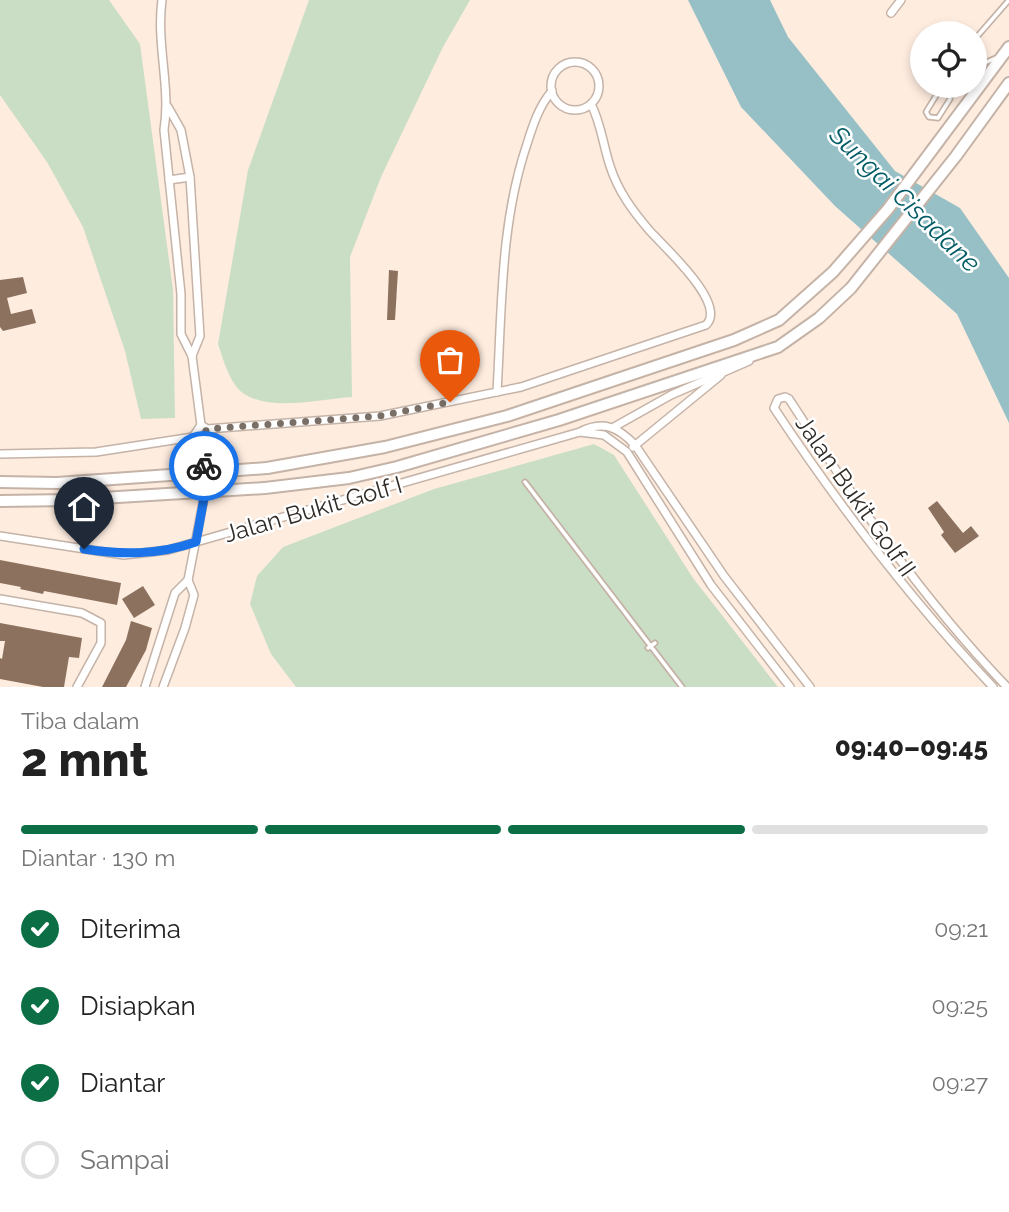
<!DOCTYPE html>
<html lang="id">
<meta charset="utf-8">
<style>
:root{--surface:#fff;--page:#f2f2f2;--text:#222;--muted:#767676;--line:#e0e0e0;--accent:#0b6e44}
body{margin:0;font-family:Raleway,sans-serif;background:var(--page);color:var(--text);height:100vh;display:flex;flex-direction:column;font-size:26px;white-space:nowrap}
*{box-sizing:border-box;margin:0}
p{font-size:23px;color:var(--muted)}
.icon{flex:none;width:38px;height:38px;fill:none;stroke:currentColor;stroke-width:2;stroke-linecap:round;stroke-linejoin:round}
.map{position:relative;height:687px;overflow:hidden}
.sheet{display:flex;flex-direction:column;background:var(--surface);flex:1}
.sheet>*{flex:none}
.buttons{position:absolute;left:910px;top:21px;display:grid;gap:14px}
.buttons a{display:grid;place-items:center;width:77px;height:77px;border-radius:50%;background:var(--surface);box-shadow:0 4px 10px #0003;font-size:35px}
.pin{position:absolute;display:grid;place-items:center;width:60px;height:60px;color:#fff;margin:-72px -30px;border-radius:50% 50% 50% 0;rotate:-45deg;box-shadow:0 0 7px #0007}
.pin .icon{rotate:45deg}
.courier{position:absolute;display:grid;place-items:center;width:70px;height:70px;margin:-35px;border:5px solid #1a73e8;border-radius:50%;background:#fff;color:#222;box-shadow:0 2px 9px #0007}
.overview em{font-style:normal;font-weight:800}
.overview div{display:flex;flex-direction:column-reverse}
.overview{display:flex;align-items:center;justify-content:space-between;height:119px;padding:0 21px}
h1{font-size:46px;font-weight:800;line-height:52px}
.bar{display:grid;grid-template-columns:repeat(4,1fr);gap:10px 7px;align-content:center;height:84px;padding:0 21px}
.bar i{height:9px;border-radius:5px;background:var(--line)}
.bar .on{background:var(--accent)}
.bar p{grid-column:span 4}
ol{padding:0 21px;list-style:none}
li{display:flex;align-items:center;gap:21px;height:77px}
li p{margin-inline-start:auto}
li .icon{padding:7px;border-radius:50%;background:var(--accent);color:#fff;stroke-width:4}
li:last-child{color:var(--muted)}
li i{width:38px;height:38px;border:4px solid var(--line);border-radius:50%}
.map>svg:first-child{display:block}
.green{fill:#cadec6}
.water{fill:#97c0c6}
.building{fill:#8c725e}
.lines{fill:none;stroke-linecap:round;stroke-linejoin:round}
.lane-casing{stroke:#c5b3a7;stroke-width:7}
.street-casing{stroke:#c5b3a7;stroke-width:10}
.secondary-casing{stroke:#c5b3a7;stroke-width:14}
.lane{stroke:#fff;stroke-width:3.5}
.street{stroke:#fff;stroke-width:7}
.secondary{stroke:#fff;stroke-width:10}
.secondary-bridge-casing{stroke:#c5b3a7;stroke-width:14;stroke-linecap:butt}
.secondary-bridge{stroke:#fff;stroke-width:10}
.done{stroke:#796f67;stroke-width:7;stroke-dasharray:0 12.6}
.route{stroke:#1a73e8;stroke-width:9}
.labels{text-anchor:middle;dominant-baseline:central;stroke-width:5;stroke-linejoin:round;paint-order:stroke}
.street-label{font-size:24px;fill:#322c27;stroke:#fff}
.water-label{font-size:26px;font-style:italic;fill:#035d67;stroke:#fff}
</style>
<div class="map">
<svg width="1009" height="687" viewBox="0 0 1009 687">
<rect width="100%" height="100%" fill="#feecdf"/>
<!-- green -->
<g class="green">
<path d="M0,0H109L140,44L173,290L175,418L141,419L125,351L83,227L47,162L0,95Z"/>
<path d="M309,0H470L443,47L381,177L350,257L352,397C321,399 269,412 243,393C230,384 223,359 218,344L248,170Z"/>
<path d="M594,444L614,455L693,578L778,687H296L271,654L250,604L257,576L283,547L434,489Z"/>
</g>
<!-- water -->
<path class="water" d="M688,0H770L788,37L895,171L960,208L1009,278V423L957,314L835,206L741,107Z"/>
<!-- building -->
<g class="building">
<path d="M389,270L398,271L395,320H387Z"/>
<path d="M23,277L27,293L7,298L11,314L32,309L36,323L3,331L0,327V280Z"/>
<path d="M937,501L963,533L971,526L979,536L955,553L941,535L944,532L928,508Z"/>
<path d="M0,560L121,583L117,605L44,591L43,594L20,589L21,587L0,583Z"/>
<path d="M143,586L155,605L134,618L122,599Z"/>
<path d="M131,621L152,628L146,650L126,687H102L126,640Z"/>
<path d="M0,623L82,638L79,658L69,657L64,687H43L0,679V658L2,659L5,641H0Z"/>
</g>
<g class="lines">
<!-- lane casing -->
<g class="lane-casing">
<g id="lane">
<path d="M975,39L1009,0"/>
<path d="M975,67L996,58"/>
<path d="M942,86L926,112L929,117L938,118L950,99"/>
<path d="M951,86L957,90L959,86"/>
<path d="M525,482L682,687"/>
<path d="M648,648L655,643"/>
</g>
</g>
<!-- street casing -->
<g class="street-casing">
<g id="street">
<path d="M162,0C156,44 171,87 164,130L181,294V334L192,356L201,425L193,437"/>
<path d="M891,13L901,0"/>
<circle cx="575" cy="86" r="24"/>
<path d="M168,107L181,130L190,177L200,336L192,356"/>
<path d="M169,180L190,177"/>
<path d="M497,392C502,308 500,224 527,144C533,125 539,106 552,91"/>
<path d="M201,425L207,429L380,416L521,387L706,325C728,304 664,247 649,230C632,210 618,191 610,166C603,145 601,123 591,104"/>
<path d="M614,427L671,395L749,361"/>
<path d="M580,432L604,435L627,452L711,585L790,687"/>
<path d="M633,447L721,375"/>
<path d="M0,454L96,452L193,437"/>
<path d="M0,536L124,555L168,550L580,432C603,420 618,427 635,445L724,576L810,687"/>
<path d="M0,599L82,613L101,623V643L77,687"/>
<path d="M145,687L175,593L188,580"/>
<path d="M163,687L185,628L194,595L188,580L204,498L203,446L193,437"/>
<path d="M993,687C912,601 839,506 774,408L778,399L785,397L789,399C855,501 923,599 1007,687"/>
</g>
</g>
<!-- secondary casing -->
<g class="secondary-casing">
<g id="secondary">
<path d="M267,468L385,447L507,416L734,340L779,320L833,272L888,209L1009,47"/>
<path d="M0,482L57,483L184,474"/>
<path d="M265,488L349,478L397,467L559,420L778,347L819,318L851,288L956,156L1009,83"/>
<path d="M0,501L70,500L183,493"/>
</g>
</g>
<!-- lane -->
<use href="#lane" class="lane"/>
<!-- street -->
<use href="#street" class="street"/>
<!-- secondary -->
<use href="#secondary" class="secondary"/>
<!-- secondary-bridge casing -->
<g class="secondary-bridge-casing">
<g id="secondary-bridge">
<path d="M184,474L267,468"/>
<path d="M183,493L265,488"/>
</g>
</g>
<!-- secondary-bridge -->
<use href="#secondary-bridge" class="secondary-bridge"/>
</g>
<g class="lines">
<!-- done -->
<path class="done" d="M204,466L203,446L200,441L207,429L380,416L450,402"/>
<!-- route -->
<path class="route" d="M84,549C123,555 158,555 196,542L204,498V466"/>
</g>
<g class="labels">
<!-- street labels -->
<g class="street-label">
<text transform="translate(856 496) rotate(55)">Jalan Bukit Golf II</text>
<text transform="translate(313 509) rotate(-16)">Jalan Bukit Golf I</text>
</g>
<!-- water labels -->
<g class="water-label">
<text transform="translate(905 199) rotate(44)">Sungai Cisadane</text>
</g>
</g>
</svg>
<div class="buttons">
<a><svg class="icon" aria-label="locate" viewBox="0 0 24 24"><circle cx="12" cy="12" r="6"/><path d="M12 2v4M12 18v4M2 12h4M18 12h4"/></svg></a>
</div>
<div class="pin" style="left:450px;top:402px;background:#ea580c"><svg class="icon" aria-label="bag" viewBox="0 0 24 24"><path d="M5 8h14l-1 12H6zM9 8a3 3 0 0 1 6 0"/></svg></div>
<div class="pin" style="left:84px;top:549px;background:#1f2937"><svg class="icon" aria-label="home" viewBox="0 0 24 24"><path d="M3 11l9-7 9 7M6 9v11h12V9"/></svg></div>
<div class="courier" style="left:204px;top:466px"><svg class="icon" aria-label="bike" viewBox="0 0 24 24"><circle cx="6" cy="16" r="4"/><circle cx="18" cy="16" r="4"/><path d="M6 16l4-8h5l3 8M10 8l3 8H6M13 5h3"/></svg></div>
</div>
<section class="sheet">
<div class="overview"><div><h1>2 mnt</h1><p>Tiba dalam</p></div><em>09:40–09:45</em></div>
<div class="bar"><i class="on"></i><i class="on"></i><i class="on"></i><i></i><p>Diantar · 130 m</p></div>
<ol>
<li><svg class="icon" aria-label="check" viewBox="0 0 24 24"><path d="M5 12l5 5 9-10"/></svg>Diterima<p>09:21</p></li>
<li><svg class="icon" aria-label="check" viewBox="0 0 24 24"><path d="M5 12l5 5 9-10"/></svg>Disiapkan<p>09:25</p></li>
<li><svg class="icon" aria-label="check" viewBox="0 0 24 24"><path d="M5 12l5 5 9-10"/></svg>Diantar<p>09:27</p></li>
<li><i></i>Sampai</li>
</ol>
</section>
